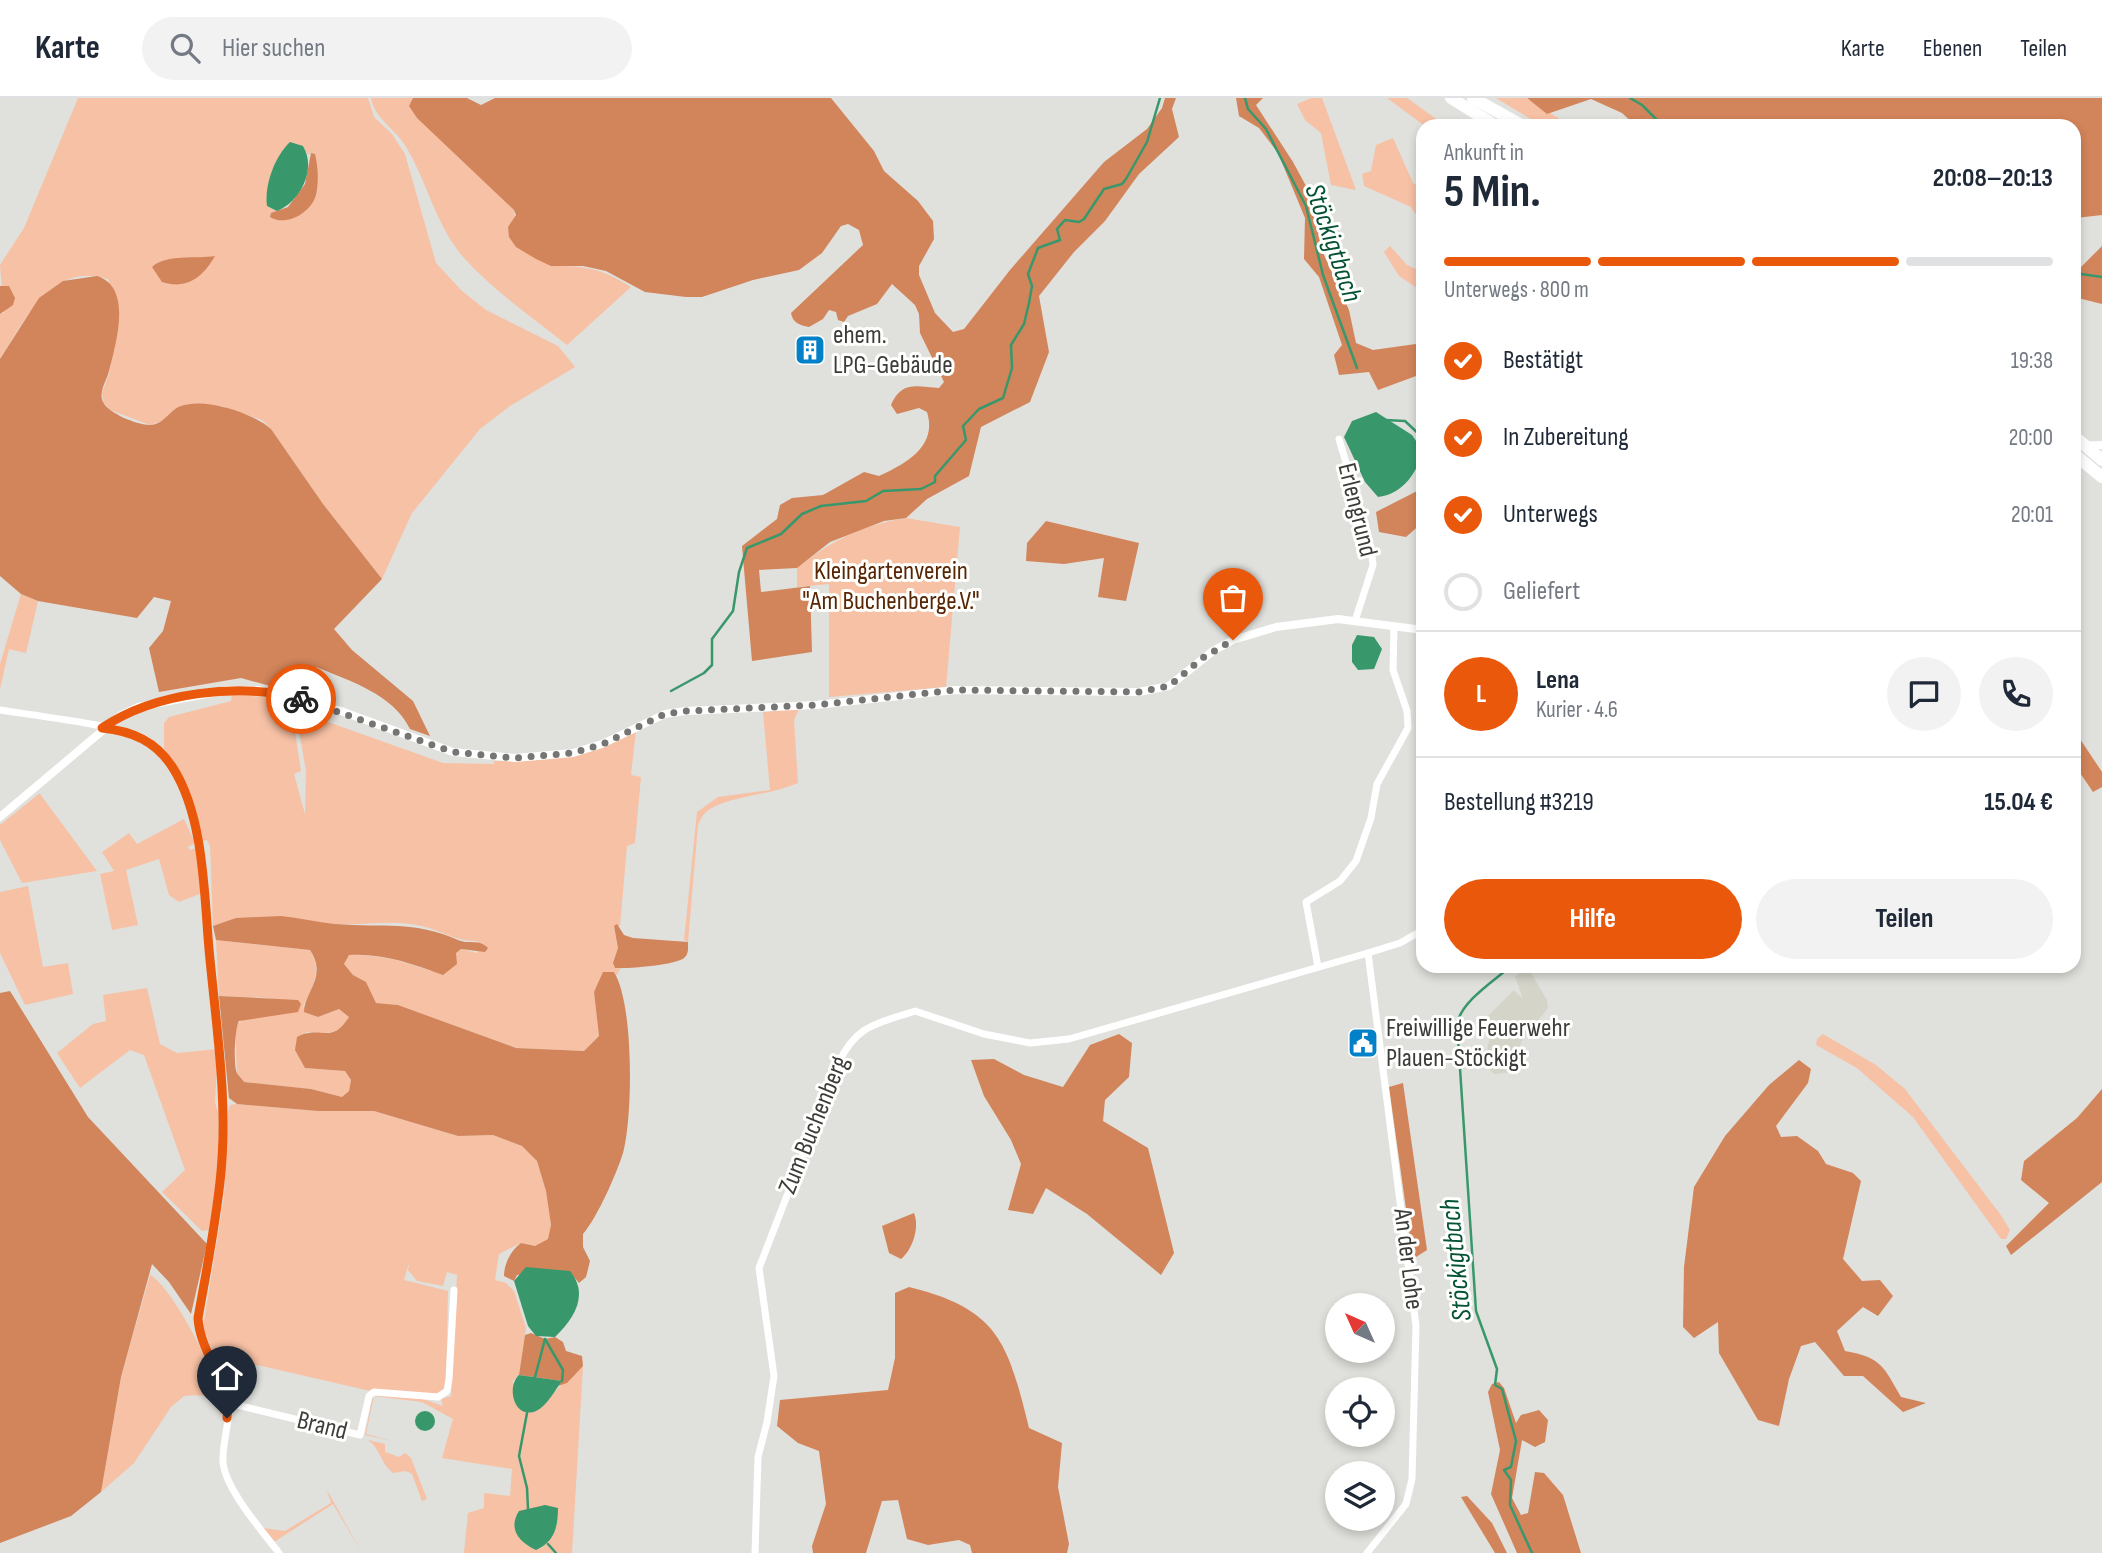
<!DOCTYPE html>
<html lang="de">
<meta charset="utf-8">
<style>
:root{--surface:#fff;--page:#f2f2f3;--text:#1f2937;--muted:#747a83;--line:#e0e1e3;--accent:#ea580c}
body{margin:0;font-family:"Sofia Sans Condensed",sans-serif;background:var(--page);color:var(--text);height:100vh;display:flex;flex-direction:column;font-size:26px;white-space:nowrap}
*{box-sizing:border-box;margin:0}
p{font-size:23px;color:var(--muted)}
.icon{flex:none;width:38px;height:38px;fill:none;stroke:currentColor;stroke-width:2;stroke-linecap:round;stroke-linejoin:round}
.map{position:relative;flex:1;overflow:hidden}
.sheet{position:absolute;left:1416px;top:21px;width:665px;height:854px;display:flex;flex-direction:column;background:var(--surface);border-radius:21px;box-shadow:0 4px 10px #0003}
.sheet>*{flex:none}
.needle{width:46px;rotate:315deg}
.controls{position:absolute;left:1325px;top:1195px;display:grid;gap:14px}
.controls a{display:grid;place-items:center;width:70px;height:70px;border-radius:50%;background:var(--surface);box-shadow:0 4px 10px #0003;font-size:35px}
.pin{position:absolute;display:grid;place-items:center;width:60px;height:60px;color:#fff;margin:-72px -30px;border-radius:50% 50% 50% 0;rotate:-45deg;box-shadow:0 0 7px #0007}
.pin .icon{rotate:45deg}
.courier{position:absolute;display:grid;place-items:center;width:70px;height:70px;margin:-35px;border:5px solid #ea580c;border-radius:50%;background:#fff;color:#222;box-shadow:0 2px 9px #0007}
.head em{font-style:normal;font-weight:700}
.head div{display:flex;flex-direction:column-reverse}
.head{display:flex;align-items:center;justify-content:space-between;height:119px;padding:0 28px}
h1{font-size:46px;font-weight:700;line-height:52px}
.bar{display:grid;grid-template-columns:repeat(4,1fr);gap:10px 7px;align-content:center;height:84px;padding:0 28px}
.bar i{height:9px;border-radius:5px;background:var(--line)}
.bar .selected{background:var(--accent)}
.bar p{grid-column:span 4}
.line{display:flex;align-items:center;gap:18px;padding:0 28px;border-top:2px solid var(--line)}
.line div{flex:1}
.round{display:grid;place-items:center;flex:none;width:74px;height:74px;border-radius:37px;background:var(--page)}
ol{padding:0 28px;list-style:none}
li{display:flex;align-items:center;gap:21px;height:77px}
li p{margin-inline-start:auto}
li .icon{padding:7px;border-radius:50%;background:var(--accent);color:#fff;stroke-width:4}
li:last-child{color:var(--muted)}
li i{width:38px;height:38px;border:4px solid var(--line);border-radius:50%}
.primary-button{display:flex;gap:14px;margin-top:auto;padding:14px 28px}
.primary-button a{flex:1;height:80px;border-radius:42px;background:var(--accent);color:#fff;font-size:28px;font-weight:700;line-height:80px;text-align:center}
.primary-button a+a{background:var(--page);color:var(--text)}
header{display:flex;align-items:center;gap:42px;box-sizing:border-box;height:98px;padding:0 35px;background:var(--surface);border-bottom:2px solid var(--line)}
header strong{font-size:33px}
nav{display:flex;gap:38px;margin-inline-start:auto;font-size:24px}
.search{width:490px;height:63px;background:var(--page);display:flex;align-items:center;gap:18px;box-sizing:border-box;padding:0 24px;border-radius:38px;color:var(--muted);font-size:26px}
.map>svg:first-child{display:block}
.built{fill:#d5d4c9}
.green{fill:#f7c1a5;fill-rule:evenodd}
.forest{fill:#d2845a}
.water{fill:#38986c}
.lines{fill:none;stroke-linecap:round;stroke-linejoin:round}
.stream{stroke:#38986c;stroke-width:2.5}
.minor{stroke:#fff;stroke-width:7}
.tertiary{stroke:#fff;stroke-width:8}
.motorway{stroke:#fff;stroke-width:12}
.done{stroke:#757573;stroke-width:7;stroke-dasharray:0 12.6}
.route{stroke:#ea580c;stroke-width:9}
.labels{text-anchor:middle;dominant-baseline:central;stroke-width:6;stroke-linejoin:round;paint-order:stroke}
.poi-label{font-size:26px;fill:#3c3c3a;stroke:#fffffe;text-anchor:start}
.street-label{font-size:26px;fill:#3c3c3a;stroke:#fffffe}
.park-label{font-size:26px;fill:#582605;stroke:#fffffe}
.water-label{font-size:28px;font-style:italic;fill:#055335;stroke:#fffffe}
</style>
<header>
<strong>Karte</strong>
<div class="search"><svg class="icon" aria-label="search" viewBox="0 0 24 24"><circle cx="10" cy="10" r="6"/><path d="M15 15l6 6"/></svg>Hier suchen</div>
<nav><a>Karte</a><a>Ebenen</a><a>Teilen</a></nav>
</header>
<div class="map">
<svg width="2102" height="1455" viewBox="0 0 2102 1455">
<rect width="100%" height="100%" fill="#e0e0dc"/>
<!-- built -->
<path class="built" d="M1528,870L1547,902L1548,910L1521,944L1514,974L1494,976L1484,966L1490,939L1479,927L1514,892L1523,901L1515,878Z"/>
<!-- green -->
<g class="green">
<path d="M78,0H368L374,19L392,36L405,56L436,165L462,193L486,212L558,248L575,269L510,308L480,331L412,415L382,481L323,406L271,331L262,322L222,308L171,314L163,323L150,327L110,312L103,304L102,294L109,276L119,217L108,181C52,163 25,222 0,261V216L4,215L0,167L24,130ZM303,48L308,57L311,55L316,96L300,116L271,115L277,113L267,108C269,86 274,70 284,50Z"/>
<path d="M371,0H413L409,8L514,112L515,122L508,129L551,168C586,168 601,170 631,189L567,247C533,220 495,194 465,161C436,129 427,83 405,47C394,30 375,21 371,0Z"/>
<path d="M1311,0H1322L1356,92L1331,87L1321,35L1305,22L1297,6Z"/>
<path d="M1387,0H1407L1446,28H1425Z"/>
<path d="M1496,0H1526L1571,28H1542Z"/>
<path d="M1393,40L1413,85L1423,91V128L1411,109L1364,88L1362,76L1371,73L1376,47Z"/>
<path d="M1390,148L1407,167L1423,174V194L1399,178L1384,154Z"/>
<path d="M906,420L960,429L946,589L829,599V486L797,489V470C831,443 862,427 906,420Z"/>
<path d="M21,496L38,503L26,555L9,551L0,591V566Z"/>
<path d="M232,596L290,602L301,673L294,676L305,716L306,673L297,621L303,615L443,665L494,666V663C554,663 582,660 636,632L631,677L641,679L635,745L627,748L620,828L614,829L618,850L613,865L615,870L620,871L617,877L614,874L594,894L599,938L584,953L516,950L398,907L376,905L366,884L353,877L344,866L349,857C378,856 404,863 431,873L461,851L478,855L477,843C456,844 441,832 421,828C394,821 363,828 335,826C294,822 254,814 213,828L210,748L207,742L202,743L193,708L177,669L164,651V625L169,619L231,603Z"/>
<path d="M799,611L794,622L798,685C771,697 733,698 712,710C705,713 701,720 698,727L688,844L684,842L697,714L718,699L770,692L763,614Z"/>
<path d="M40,695V696L97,773L22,785L0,742V727Z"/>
<path d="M184,721L195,745L188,749L190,752L196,750L202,795L179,804L169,797L159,761L126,772L138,827L112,832L100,776L114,773L102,754L129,735L137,746Z"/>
<path d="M28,788L43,869L68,865L73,896L25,907L0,855V794Z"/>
<path d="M216,842L310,852C323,872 312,890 303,909L318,919L339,911L349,919C337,939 327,935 306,934L305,970L345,973L351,982L349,993L342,999L311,991L244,984L237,975L235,928L270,900L219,898Z"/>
<path d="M147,890L160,946L177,955L218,951L215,1005L218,1014V1075L209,1132L202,1133L162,1094L185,1072L144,957L130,952L80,990L57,955L93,926L106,923L103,897Z"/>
<path d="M1823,936L1876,967L1905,991L2000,1116L2010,1132L2006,1141H2001L1913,1019L1857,970L1816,947L1817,941Z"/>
<path d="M237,1006L318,1013H374L458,1038L493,1037L522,1048L537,1063L546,1093L551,1127L548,1141L535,1148L521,1145L499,1156L495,1182L506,1185L514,1193L526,1230L519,1277L512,1284L545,1306C556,1290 569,1281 583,1268L572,1455H464L468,1415L484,1410V1395L510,1398L512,1371L442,1360L453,1321L422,1304L374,1298L366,1336L392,1343L365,1337L373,1297L423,1301L443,1308L441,1301L451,1298L457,1177L447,1174L443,1188L417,1183L408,1172L410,1162L404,1182L448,1193L446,1291L438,1298L366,1292L214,1257L203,1229L224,1098L228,1014L230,1007ZM558,1411C558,1428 555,1440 540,1451C517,1445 519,1434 519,1413Z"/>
<path d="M150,1177C171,1187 217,1276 222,1301C223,1306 222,1312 221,1317C215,1297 203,1296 184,1298L171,1309L134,1365L101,1394L121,1279Z"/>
<path d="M368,1342L385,1346V1354L399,1359L405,1355L411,1360L427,1401L422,1403L412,1376L406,1373L393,1375C381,1366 380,1350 368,1342Z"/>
<path d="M327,1392L362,1455L333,1406L274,1444L263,1430L285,1433L331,1405Z"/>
</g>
<!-- forest -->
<g class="forest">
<path d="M413,0H467L481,7L495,0H831L874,53L884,73L918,103L933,123L934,141L919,168V177L935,215L953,234L964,231L1010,172L1104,64L1147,31L1162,10L1165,0H1176L1172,11L1179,39L1139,76L1105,123L1074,154L1039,198L1049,254L1030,304L981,329L969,378L927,401L906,420L884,423L830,444L797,470L759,472L761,494L810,488L812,554L752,563L742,448L777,421L780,407L792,400L823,397L864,374L879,378C905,366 938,349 927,314L919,310L897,316L891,307C902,282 918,289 939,290L944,284L920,235L919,216L915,207L892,186L877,206L848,218L844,224L838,222L836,214L829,212L823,221L809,229C799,227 793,225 791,215L863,147L859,132L848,126L841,128L822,155L799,172L753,182L702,199H686L645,194L606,173L583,168H551L536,161L516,149L509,139L508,129L516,117L514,112L417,20L409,8Z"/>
<path d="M1236,0H1263L1256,7L1293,64L1325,123L1319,146L1349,212L1356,245L1373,252L1423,245V272L1416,278L1378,292L1369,274L1339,277L1334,257L1342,247L1319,179L1304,161L1305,120L1278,55L1259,30L1239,18Z"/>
<path d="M1527,0H2102V117L2076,120L2074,118V28H1636L1622,15L1591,1L1547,16Z"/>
<path d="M311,55L315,56C318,68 319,84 316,97C311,115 286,129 270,119L271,115L288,109L305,86Z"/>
<path d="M2102,148V206L2074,199V167L2079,171Z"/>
<path d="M215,158C203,179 187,192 162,184L152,169C165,156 197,161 215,158Z"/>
<path d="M97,178C133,189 116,245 109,273C107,282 98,294 103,304C108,315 137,327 150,327C164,327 169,312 181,308C205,299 253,315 271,331L323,406L382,481L334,531L352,552L413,603L430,638L410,631C393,596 350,583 316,569L310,599L241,580L159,594L149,550L163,533L171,503L154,499L137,520L38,503L21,496L0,478V261L39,200L63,183Z"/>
<path d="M0,188H9L15,200L13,207L0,216Z"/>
<path d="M1423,390V424L1406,439L1379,434L1376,414Z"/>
<path d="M1046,423L1139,445L1126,503L1098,499L1104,460L1064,466L1026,463L1027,445Z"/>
<path d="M2074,632L2102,674V689L2093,694L2074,666Z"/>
<path d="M281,818C299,820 317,824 335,826C383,830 413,822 458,842C469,847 478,840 488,850L485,854L461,851L456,855L457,866L443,877C413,866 383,855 349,857L344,866L353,877L366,884L376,905L398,907L516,950L584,953L599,938L594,894L603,874H614C634,906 633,1018 623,1055C616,1077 597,1120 583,1136V1149L590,1163L586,1179L579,1185L569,1173L517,1177L514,1183L504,1178C504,1166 511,1152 521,1145L535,1148L548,1141L551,1127L546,1093L537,1063L522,1048L493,1037L458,1038L374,1013H318L237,1006L229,1000L219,898L298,902L301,906L298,914L239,923C235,928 233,968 237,975C237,976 244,983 244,984L311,991L342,999L349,993L351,982L345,973L305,970L295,952L297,939C320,926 331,948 349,919L339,911L318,919L304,914C304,894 328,879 310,852L216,842L213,828L236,820Z"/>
<path d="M617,826L624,837L633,840L688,844C688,850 689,856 684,860C675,867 628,871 615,870L613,865L618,850L614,828Z"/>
<path d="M10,893L88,1019L207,1146L191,1216L169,1184L152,1166L121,1279L101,1394L71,1418L0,1445V895Z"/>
<path d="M1119,936L1132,945L1129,979L1105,1002L1103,1023L1148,1050L1174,1155L1161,1177L1087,1116L1046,1090L1033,1116L1008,1112L1021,1066L1011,1042L984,998L971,962L994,961L1024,977L1063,989L1090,947Z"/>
<path d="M1799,962L1811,971L1808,985L1776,1028L1781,1039L1797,1038L1818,1053L1826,1066L1853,1075L1861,1083L1843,1161L1862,1183L1880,1182L1893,1198L1878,1218L1863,1209L1837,1233L1845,1253C1881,1259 1884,1269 1901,1299L1926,1305L1903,1314L1863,1278H1844L1815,1244L1801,1248L1789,1281L1779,1328L1758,1322L1719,1255L1718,1224L1694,1240L1683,1229L1684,1169L1694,1089L1725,1038L1769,987Z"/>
<path d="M1403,985L1427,1152L1413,1161L1389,989Z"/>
<path d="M2102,991V1084L2011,1157L2006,1148L2049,1105L2021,1082L2024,1063L2077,1020Z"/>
<path d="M914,1115C920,1130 912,1152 901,1161L889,1155L882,1128Z"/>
<path d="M909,1189C999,1211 1008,1245 1029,1330L1062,1345L1058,1389L1069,1446L1067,1455H972L970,1447L959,1442L928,1447L907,1441L898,1402L882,1403L866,1455H813L812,1448L826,1406L819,1353L798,1345L777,1328L780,1302L888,1292L895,1260V1195Z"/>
<path d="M531,1235L545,1241L555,1239L563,1244L566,1253L582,1258L583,1268L567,1285L558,1288L561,1283L519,1277L525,1237Z"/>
<path d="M1499,1284L1504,1290L1516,1325L1521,1317L1539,1312L1548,1322L1545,1344L1535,1349L1522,1342L1512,1400L1521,1417L1528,1415L1535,1374L1544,1375L1563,1397L1581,1455H1517L1491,1396L1500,1352L1488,1294L1492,1286Z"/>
<path d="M1467,1398L1492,1425L1507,1455H1495L1461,1399Z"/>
</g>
<!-- water -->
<g class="water">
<path d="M290,44L303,48C317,71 300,104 277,113L267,108C264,87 275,58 290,44Z"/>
<path d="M1376,314L1412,337L1421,350C1421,373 1401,397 1378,399L1365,384L1344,339L1352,323Z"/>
<path d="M1357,537L1374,539L1382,551L1374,571L1358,572L1352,564V547Z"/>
<path d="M526,1169L570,1173C589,1196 575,1220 555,1239L536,1238L528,1228L514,1183Z"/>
<path d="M519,1277L562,1283C555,1292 547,1308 536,1313C514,1322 506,1289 519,1277Z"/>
<circle cx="425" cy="1323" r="10"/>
<path d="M545,1407L558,1410C558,1430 554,1444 536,1452C518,1444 508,1430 519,1413Z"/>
</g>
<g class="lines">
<!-- stream -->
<g class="stream">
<path d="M1245,0L1248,11L1266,31L1306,108L1323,177L1357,270"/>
<path d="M1630,0L1642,7L1663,28"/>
<path d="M2074,175L2102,179"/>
<path d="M1385,322L1405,323L1423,340"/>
<path d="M671,593L704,575L712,567V541L733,513L739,474L747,450L781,436L802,416L821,408L866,403L883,393L921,391L935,384V378L966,342L963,328L979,311L1003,300L1012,270L1011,247L1024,226L1029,205L1032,188L1028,176L1038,150L1060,142L1057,131L1065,122L1079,124L1084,121L1104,91L1122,86L1126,81L1147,44L1160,0"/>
<path d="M1511,868C1494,883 1463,902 1457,925L1476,1213L1497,1271L1495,1287L1502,1291L1516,1343L1511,1369L1504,1372L1511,1382L1510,1407L1532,1455"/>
<path d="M545,1241L563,1272L562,1283"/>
<path d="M535,1279L545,1241"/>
<path d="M527,1315L519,1358L527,1390L528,1411"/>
<path d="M548,1446L556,1455"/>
</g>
<!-- minor -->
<g class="minor">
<path d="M1339,341L1371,449L1373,467L1355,523"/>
<path d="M0,612C30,617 125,628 145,641C207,683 202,787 209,852C218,928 226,1003 221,1079C218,1126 206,1174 198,1221C199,1252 226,1274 229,1305C230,1324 222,1345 223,1364C225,1391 263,1434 279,1455"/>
<path d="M1318,869L1306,804L1340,783L1356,763L1371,720L1377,686L1408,630L1407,613L1393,572L1394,529"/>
<path d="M229,1305L360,1337L369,1298L374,1294L438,1299L447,1293L449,1281L454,1192"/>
<path d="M755,1455L758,1359L767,1324L774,1278L759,1170L838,966C856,927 876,926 915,913L984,936L1030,945L1069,941L1368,855L1400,845L1423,832"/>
<path d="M1367,1455L1406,1406L1412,1381L1416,1228L1368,855"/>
</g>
<!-- tertiary -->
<g class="tertiary">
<path d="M2074,348L2102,347"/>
<path d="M0,719L121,617L138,609L227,592H258L341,613L453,654L515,660L573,655L602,646L665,616L686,613L816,607L955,592L1139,594L1169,588L1213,553L1233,542L1276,529L1338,521L1423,532"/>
</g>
<!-- motorway -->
<g class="motorway">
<path d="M1451,0L1496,28"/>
<path d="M1473,0L1523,28"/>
<path d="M2074,338L2102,362"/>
<path d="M2074,356L2102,379"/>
</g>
</g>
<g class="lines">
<!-- done -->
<path class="done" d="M301,601L453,654L515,660L573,655L603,646L665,616L686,613L816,607L955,592L1139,594L1169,588L1204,559L1233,542"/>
<!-- route -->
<path class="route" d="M227,1320C231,1283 200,1256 198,1220C206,1175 215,1130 220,1084C229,1006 216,928 209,851C204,795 204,719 173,670C156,643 132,633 102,630C155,594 240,584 301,601"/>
</g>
<!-- icons -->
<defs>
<g id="building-square" transform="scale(1.575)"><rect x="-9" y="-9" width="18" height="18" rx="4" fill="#0281c9" stroke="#fffffe"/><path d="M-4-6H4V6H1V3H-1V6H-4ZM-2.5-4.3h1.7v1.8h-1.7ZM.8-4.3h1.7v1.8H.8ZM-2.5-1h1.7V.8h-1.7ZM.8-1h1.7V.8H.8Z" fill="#fff"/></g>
<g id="civic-square" transform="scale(1.575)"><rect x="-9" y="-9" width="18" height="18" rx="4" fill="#0281c9" stroke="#fffffe"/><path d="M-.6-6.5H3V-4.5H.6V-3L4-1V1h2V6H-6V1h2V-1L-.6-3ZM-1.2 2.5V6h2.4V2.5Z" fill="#fff"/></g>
</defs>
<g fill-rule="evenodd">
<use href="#building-square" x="810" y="252"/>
<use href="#civic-square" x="1363" y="945"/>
</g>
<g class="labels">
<!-- poi labels -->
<g class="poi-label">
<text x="833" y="237">ehem.<tspan x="833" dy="30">LPG-Gebäude</tspan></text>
<text x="1386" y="930">Freiwillige Feuerwehr<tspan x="1386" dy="30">Plauen-Stöckigt</tspan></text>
</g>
<!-- street labels -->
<g class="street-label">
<text transform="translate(1357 412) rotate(76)">Erlengrund</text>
<text transform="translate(814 1027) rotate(-68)">Zum Buchenberg</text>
<text transform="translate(1408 1161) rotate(83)">An der Lohe</text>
<text transform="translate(322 1328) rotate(14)">Brand</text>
</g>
<!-- park labels -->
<g class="park-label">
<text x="891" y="473">Kleingartenverein<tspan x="891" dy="30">"Am Buchenberge.V."</tspan></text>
</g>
<!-- water labels -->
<g class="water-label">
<text transform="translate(1333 145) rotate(71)">Stöckigtbach</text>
<text transform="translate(1456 1162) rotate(-96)">Stöckigtbach</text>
</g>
</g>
</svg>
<div class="controls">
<a><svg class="needle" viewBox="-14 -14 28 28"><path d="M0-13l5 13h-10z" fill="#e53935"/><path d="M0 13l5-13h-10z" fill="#747a83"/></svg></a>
<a><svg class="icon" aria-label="locate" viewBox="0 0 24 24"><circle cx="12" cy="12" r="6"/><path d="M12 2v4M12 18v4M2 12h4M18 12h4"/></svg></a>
<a><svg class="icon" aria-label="layers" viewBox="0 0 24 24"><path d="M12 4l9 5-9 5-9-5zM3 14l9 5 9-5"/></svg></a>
</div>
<div class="pin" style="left:1233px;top:542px;background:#ea580c"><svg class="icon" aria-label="bag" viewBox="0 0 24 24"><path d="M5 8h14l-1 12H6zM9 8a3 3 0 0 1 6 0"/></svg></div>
<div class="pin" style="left:227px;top:1320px;background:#1f2937"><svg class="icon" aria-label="home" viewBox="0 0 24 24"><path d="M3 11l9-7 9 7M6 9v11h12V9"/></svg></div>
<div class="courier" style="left:301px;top:601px"><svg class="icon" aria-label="bike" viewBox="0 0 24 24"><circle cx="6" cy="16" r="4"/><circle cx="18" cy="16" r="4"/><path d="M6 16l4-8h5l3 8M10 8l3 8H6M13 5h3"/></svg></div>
<section class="sheet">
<div class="head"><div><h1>5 Min.</h1><p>Ankunft in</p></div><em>20:08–20:13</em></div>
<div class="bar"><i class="selected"></i><i class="selected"></i><i class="selected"></i><i></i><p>Unterwegs · 800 m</p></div>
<ol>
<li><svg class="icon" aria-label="check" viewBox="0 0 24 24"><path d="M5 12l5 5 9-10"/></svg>Bestätigt<p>19:38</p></li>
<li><svg class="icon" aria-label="check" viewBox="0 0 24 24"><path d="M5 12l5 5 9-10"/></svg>In Zubereitung<p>20:00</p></li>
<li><svg class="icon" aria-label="check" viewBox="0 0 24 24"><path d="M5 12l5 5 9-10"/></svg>Unterwegs<p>20:01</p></li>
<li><i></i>Geliefert</li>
</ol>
<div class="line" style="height:126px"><b class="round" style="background:var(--accent);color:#fff">L</b><div><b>Lena</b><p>Kurier · 4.6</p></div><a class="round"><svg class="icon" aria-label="chat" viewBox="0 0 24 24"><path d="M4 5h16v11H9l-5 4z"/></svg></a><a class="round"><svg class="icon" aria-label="phone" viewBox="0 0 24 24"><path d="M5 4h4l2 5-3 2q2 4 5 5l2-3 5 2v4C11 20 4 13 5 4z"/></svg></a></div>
<div class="line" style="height:91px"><div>Bestellung #3219</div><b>15.04 €</b></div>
<div class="primary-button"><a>Hilfe</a><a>Teilen</a></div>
</section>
</div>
